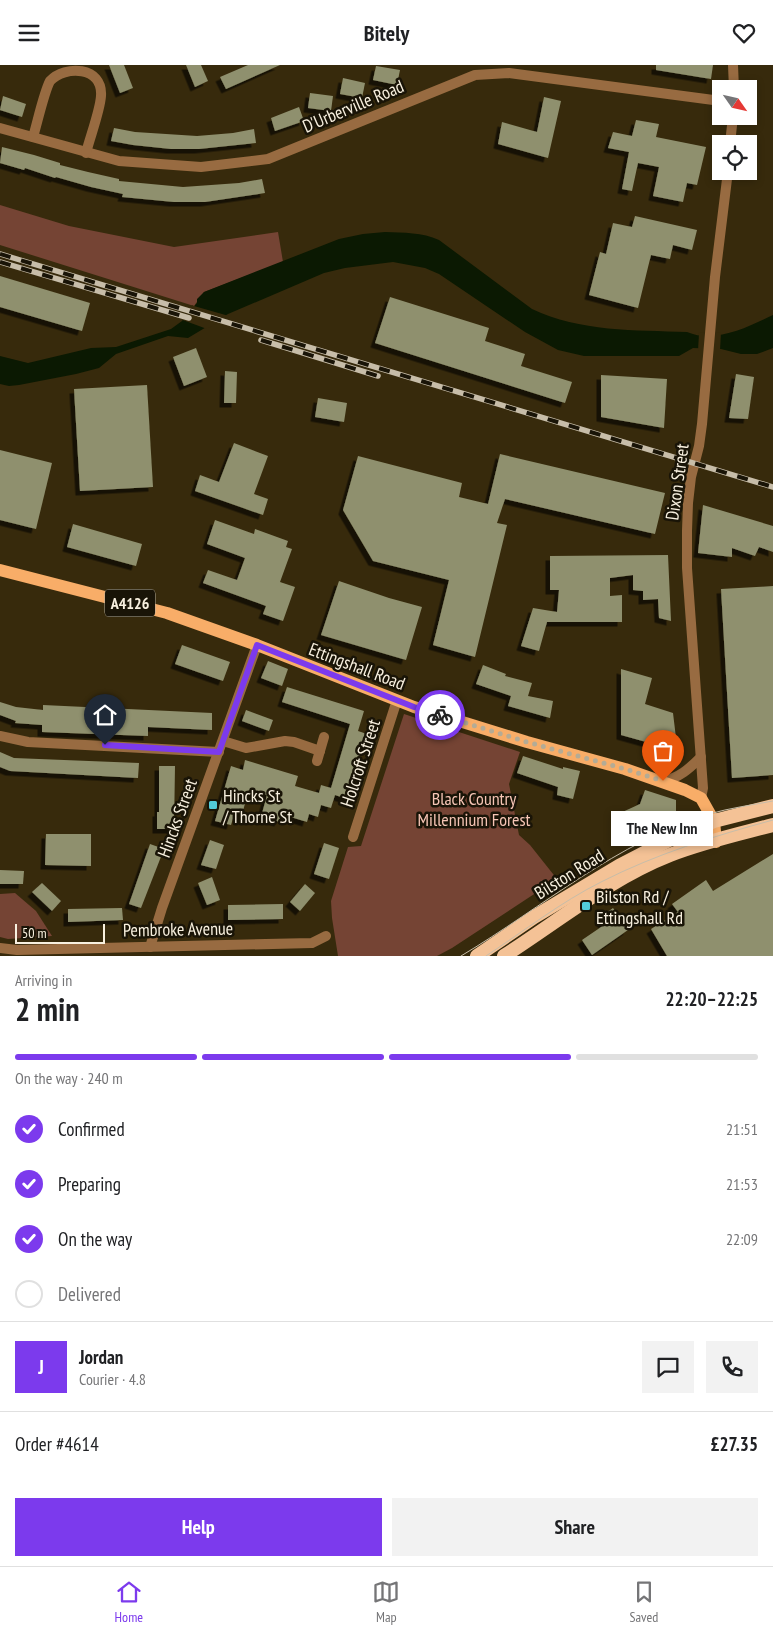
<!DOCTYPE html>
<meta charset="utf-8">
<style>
:root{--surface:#fff;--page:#f2f2f2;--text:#202124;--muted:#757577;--line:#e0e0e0;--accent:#7c3aed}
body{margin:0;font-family:"PT Sans Narrow",sans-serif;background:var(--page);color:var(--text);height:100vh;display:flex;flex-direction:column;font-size:19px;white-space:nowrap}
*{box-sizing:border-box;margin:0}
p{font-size:16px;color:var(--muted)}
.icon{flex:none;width:28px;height:28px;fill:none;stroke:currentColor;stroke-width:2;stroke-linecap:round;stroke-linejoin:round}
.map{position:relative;height:891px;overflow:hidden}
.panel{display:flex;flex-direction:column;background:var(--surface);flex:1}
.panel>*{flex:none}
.needle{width:32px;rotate:124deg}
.tools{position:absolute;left:712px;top:15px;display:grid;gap:10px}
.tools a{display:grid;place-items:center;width:45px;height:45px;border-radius:0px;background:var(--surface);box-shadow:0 2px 8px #0003;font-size:25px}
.scale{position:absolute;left:15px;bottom:12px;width:90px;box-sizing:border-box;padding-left:5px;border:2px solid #f8f0df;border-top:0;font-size:14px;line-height:18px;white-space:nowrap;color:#f8f0df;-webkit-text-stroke:4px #191407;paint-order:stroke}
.pin{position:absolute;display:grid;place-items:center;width:42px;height:42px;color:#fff;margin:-51px -21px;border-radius:50% 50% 50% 0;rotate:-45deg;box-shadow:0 0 5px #0007}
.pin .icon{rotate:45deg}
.courier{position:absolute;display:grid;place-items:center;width:50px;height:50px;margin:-25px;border:4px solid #7c3aed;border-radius:50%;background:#fff;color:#222;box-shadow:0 1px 6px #0007}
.bubble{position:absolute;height:35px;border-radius:0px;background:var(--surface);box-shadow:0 2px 8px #0003;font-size:16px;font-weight:700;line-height:35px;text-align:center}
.headline em{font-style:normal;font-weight:700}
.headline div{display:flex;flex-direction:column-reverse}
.headline{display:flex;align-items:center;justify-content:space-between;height:85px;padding:0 15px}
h1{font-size:32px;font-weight:700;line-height:38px}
.bar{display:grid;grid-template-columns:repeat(4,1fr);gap:8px 5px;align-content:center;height:60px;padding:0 15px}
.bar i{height:6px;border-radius:4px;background:var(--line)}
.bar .current{background:var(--accent)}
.bar p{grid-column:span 4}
.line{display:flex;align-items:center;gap:12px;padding:0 15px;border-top:1px solid var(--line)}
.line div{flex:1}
.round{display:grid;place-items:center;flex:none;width:52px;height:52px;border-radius:0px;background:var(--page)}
ol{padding:0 15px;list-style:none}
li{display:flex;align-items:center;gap:15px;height:55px}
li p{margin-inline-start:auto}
li .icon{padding:5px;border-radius:50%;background:var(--accent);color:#fff;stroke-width:4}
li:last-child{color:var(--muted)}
li i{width:28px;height:28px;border:2px solid var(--line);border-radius:50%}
.action{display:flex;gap:10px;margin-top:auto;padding:10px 15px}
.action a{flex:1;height:58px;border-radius:0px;background:var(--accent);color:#fff;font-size:20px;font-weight:700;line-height:58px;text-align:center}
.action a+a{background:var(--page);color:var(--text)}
header{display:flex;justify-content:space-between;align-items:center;height:65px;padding:0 15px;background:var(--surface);font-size:22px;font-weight:700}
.tabs{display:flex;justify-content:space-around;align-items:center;height:70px;border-top:1px solid var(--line);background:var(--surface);font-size:14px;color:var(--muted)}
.tabs a{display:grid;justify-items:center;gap:2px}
.tabs .current{color:var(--accent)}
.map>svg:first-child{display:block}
.green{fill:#754434}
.water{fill:#0b1902}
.pier{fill:#372a0c}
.building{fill:#8f906e;filter:url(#shadow)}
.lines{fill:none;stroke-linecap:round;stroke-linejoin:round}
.minor{stroke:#986b41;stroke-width:10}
.tertiary{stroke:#986b41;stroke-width:10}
.primary{stroke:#f8ad68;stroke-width:12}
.trunk{stroke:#f4c296;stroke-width:14}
.tram{stroke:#c7bda9;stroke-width:1}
.rail-casing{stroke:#c7bda9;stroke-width:5.5}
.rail{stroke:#191407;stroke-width:4;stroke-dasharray:11;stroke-linecap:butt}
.done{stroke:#b4ab95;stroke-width:5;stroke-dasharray:0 9}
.route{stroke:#7c3aed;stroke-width:6}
.poi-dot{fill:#52cbd8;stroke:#191407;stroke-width:2}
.labels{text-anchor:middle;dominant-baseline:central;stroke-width:5;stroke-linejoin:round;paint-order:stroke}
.shield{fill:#191407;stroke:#b5ae9e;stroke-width:1}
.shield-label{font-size:16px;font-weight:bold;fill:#f8f0df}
.street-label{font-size:18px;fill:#f8f0df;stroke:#191407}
.poi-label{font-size:18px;fill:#f8f0df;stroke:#191407;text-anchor:start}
.park-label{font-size:18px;fill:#f6c5b5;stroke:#191407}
</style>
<header><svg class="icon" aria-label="menu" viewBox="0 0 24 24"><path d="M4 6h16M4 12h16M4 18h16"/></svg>Bitely<svg class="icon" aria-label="heart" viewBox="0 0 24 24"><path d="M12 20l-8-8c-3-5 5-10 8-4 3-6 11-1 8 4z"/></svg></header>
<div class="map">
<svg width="773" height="891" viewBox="0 0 773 891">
<defs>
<filter id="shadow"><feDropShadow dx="-4.5" dy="4.5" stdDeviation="0" flood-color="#0009"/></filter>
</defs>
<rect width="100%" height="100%" fill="#372a0c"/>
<!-- green -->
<g class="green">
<path d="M0,140L69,161L174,182L278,167L283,197L204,227L194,241L0,180Z"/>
<path d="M404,649L520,687L509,719L519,770L530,780L557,814L452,883L437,891H338L332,853L331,836L348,782L361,781Z"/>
<path d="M15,828L36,846L52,871L8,874L0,872V829Z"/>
</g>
<!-- water -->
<path class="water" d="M385,167C404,168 422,167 439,175L532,244C580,267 635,265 687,267C715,279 748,262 773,250V283L757,289H741L721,284L693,283L679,291H584L558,285L525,267L439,209L425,203L393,197L345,203L324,208L228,249L188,273L168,271L116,289L99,303L76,309L19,320L9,321L0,319V291L28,298L91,283L116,282L171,264L182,256L197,238V234L204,227L339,174L363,169Z"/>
<!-- pier -->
<g class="pier">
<path d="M192,240L194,241L229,251L207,264L180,254Z"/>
<path d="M721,267L720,286H698L699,268Z"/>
</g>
<!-- building -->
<g class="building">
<path d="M109,0H124L133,23L120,28Z"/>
<path d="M186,0H201L208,16L195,22Z"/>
<path d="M248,0H280L226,24L220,12Z"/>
<path d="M656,0H713L711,14L656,5Z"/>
<path d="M376,1L400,5L397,20L373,15Z"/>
<path d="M343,13L365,18L362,33L340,29Z"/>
<path d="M310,28L333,31L331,46L308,43Z"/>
<path d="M3,31L26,39L22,52L0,45Z"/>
<path d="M544,32L561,36L548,93L498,79L502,57L537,67Z"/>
<path d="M299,42L304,56L275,66L271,53Z"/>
<path d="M636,55L659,59L656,72L706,82L697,120L687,118L683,137L653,131L659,102L638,98L632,126L622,124L629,87L608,83L613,67L632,71Z"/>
<path d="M114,63L135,67L197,71L233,68L254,64L256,78L199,84H171L133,80L111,76Z"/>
<path d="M2,82L34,90L60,98V100L88,107L119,114V116L183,122L239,118L262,114L265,128L205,137H174L122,132L123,129L91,122L56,112L55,113L25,103L24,105L0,98Z"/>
<path d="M635,151L697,165L692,185L673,180L670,194L651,190L638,243L589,230L600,187L606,189L613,158L632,162Z"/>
<path d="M0,211L90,238L82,266L0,242Z"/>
<path d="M390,232L489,263L485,276L525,289L521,301L572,317L565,338L375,278Z"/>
<path d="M196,283L207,312L184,321L173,292Z"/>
<path d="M225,306L237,307L236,338H224Z"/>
<path d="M736,309L754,312L748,354L729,353Z"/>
<path d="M601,310L667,314L664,363L601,352Z"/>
<path d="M147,320L153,422L80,426L74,324Z"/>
<path d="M318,333L347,338L344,357L315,352Z"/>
<path d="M234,378L268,391L254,429L268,434L263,450L195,426L200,410L219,417Z"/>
<path d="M0,385L52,398L36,464L0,455Z"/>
<path d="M500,389L665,428L655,469L505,434L497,458L507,460L475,592L433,580L449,515L373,496L343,445L358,391L462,418L459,432L488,439Z"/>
<path d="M703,440L773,461V487L759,482L755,491L732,483V492L698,488Z"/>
<path d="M215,455L254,469L255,464L288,476L286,482L292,484L280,517L295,522L283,556L263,549L266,541L203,518L208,505L237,515L245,493L207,479Z"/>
<path d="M73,459L142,479L136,501L67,482Z"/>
<path d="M668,490L671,556L659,553L658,534L643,535V526L633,525V510L610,513V531L622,530V557H547L539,586L521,581L533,543L557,547L559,525H550V491Z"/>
<path d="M339,516L389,533L422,542L406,595L321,570Z"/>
<path d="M773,521V710L732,713L721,524Z"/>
<path d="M182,580L230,597L223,616L175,599Z"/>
<path d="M268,596L288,604L282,621L261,613Z"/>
<path d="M483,600L506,609L505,611L532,618L528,631L553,636L550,653L508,641L511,631L476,619Z"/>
<path d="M621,604L652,613L645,639L673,648L676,673L664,682L621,670Z"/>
<path d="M287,622L364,646L358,666L367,669L347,734L335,730L331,743L321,740L318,752L309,749L307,757L281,749L279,757L261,752L267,730L249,725L242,749L235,747L231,760L215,756L231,701L243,705L245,695L298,711L295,721L319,728L321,720L331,723L350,659L282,637Z"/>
<path d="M0,637L16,642L43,645V640L212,648V665L148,662V671L42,667V660L15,658L16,656L0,650Z"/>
<path d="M246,645L273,655L269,666L242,656Z"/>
<path d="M0,687L14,693L139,698L138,713L10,706L0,702Z"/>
<path d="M523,691L563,704V702L580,706L573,734L557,730L558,722L517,708Z"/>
<path d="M159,701H175L174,764H157V747H159Z"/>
<path d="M645,725L676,735V749L630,773L618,749L640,739Z"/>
<path d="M46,769H91V801L45,800Z"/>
<path d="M210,775L224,780L216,804L201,800Z"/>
<path d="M324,778L339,783L329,814L314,809Z"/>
<path d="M150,779L164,784L141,843L129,839Z"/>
<path d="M773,789V891H667L651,864L678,847L672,839L706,815L713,826Z"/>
<path d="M0,805L24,806L23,819H0Z"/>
<path d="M212,812L220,835L207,840L198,818Z"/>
<path d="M42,818L61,836L52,846L32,827Z"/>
<path d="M305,819L315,828L300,846L290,837Z"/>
<path d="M283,839V854L228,855V840Z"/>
<path d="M122,843L123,855L68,857V844Z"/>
<path d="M613,843L628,865L592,890L582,875L604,860L599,853Z"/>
</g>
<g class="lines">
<!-- minor -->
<g class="minor">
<path d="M0,63L119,96L201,102L268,94L475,10L509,8L721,36"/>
<path d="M33,72C37,59 44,27 50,16C65,0 103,1 101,31C100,46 90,72 86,88"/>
<path d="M0,671L28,677L219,687"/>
<path d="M223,676L246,683L285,676L294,677L320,686"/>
<path d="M317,696L324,672"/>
<path d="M663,716C679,713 689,704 701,692"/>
<path d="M353,772L397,635"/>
<path d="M150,882L162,843L257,580"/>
<path d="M0,883L17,885L312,878L326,871"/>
</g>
<!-- tertiary -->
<g class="tertiary">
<path d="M733,0L734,24"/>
<path d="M730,79L733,51"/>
<path d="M701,733L703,723L687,503V466L688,438L691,412L699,381L702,359L715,212L728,106"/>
</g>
<!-- primary -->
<path class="primary" d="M0,505L167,548L257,580L414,642L527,677L625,704L685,725L701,733L710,749L714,756L716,777"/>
<!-- trunk -->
<g class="trunk">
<path d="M477,891L534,852L619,801L671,774L714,756L773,741"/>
<path d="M504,891C557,857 611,813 670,790C703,777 739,769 773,760"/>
</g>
<!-- tram -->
<g class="tram">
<path d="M461,891C543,842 617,777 709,749C730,743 752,740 773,736"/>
<path d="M486,891C524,866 561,837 601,817C656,789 714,771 773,755"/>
</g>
<!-- rail casing -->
<g class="rail-casing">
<g id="rail">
<path d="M0,189L773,422"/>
<path d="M0,197L189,253"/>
<path d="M261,275L378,311"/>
</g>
</g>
<!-- rail -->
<use href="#rail" class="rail"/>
</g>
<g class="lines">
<!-- done -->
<path class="done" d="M440,650L527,677L625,704L663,716"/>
<!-- route -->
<path class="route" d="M105,680L219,687L257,580L414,642L440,650"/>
</g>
<!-- markers -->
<g class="poi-dot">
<rect x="208" y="735" width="10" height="10" rx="2.5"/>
<rect x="581" y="836" width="10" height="10" rx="2.5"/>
</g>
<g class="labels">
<!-- shield labels -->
<rect class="shield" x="105" y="524.5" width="50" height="27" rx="4"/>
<g class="shield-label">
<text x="130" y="538">A4126</text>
</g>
<!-- street labels -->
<g class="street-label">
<text transform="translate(353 41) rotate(-23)">D'Urberville Road</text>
<text transform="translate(677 417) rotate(-82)">Dixon Street</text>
<text transform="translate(357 601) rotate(21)">Ettingshall Road</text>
<text transform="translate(360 698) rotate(-72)">Holcroft Street</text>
<text transform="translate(177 753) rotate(-70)">Hincks Street</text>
<text transform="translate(569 809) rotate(-32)">Bilston Road</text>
<text transform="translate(178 864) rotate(-1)">Pembroke Avenue</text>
</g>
<!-- poi labels -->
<g class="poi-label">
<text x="223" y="730">Hincks St<tspan x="223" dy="21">/ Thorne St</tspan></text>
<text x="596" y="831">Bilston Rd /<tspan x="596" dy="21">Ettingshall Rd</tspan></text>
</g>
<!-- park labels -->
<g class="park-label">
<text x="474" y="733">Black Country<tspan x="474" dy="21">Millennium Forest</tspan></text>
</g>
</g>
</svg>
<div class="tools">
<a><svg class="needle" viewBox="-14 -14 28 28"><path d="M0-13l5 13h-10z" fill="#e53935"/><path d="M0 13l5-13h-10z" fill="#757577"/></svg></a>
<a><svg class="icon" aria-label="locate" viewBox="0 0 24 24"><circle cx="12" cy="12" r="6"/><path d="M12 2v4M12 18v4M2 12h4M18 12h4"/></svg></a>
</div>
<div class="scale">50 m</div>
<div class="pin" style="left:663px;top:716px;background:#ea580c"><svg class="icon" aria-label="bag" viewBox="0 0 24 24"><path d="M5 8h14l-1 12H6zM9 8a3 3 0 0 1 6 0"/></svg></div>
<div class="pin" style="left:105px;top:680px;background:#1f2937"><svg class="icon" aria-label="home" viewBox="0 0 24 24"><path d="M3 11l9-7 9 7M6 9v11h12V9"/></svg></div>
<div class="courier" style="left:440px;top:650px"><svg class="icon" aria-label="bike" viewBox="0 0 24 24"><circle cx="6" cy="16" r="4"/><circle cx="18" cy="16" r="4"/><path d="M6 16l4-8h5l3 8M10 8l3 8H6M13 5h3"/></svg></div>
<div class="bubble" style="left:611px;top:746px;width:102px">The New Inn</div>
</div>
<section class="panel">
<div class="headline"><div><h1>2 min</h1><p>Arriving in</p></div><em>22:20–22:25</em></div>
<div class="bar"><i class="current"></i><i class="current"></i><i class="current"></i><i></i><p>On the way · 240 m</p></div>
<ol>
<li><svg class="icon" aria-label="check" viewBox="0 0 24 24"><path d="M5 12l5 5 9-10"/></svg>Confirmed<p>21:51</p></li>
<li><svg class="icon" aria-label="check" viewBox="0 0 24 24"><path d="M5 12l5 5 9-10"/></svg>Preparing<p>21:53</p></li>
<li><svg class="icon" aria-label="check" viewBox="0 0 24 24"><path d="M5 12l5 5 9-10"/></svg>On the way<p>22:09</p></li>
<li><i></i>Delivered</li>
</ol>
<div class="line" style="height:90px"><b class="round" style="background:var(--accent);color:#fff">J</b><div><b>Jordan</b><p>Courier · 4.8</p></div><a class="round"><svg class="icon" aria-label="chat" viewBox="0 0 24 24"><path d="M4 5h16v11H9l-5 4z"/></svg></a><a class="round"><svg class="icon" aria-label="phone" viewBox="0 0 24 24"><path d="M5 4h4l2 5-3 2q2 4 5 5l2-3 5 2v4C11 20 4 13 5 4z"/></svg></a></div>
<div class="line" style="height:65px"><div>Order #4614</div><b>£27.35</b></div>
<div class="action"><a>Help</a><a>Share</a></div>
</section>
<nav class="tabs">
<a class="current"><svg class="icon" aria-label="home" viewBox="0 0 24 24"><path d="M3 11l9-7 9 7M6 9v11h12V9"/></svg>Home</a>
<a><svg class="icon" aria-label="map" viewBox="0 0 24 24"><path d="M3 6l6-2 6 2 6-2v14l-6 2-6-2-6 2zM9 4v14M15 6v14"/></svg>Map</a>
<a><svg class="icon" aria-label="saved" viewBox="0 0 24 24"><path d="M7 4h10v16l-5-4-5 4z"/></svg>Saved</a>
</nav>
